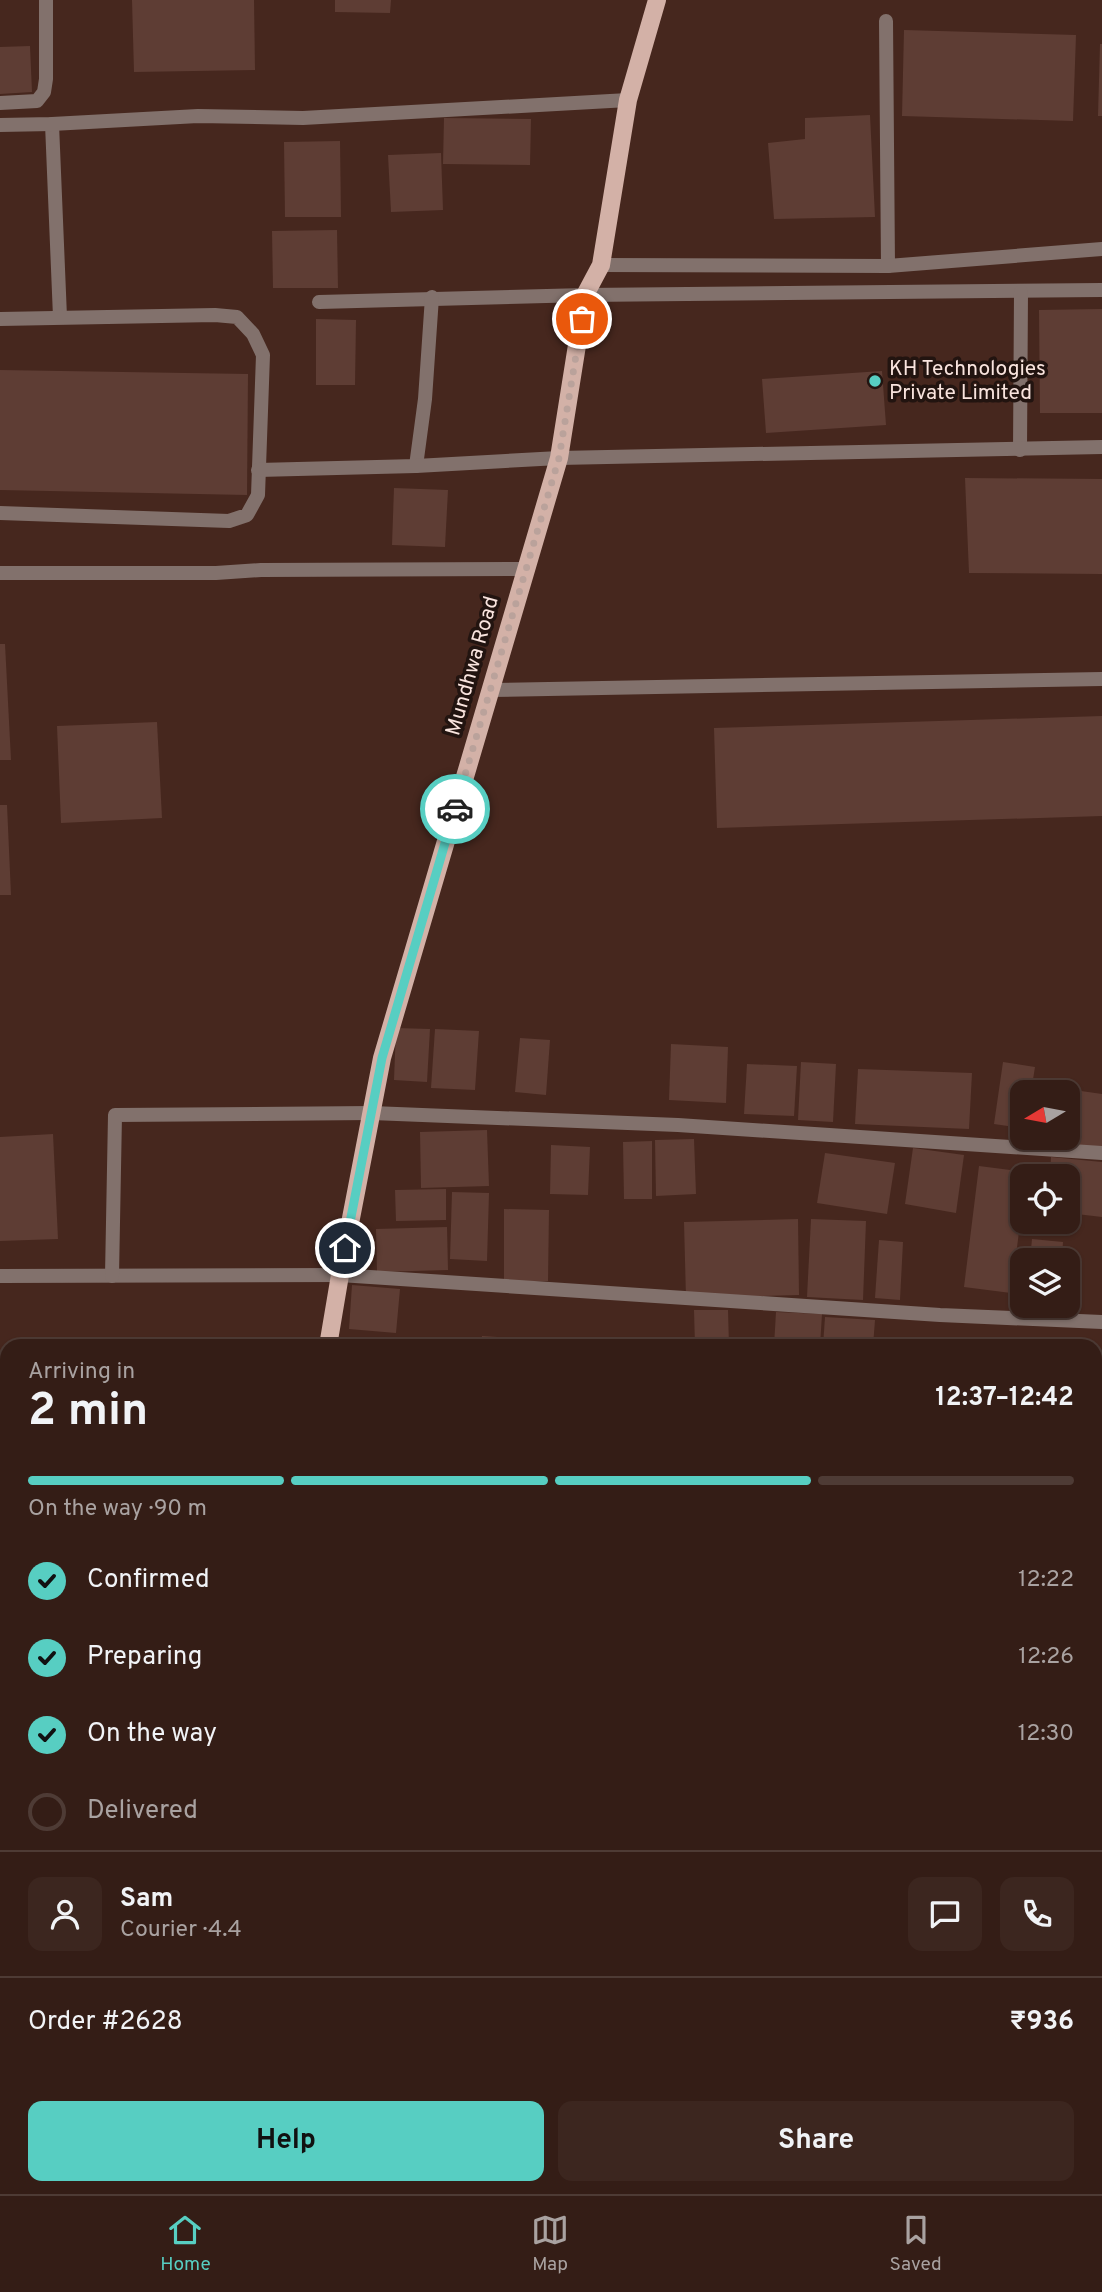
<!DOCTYPE html>
<meta charset="utf-8">
<style>
:root{--surface:#341d16;--page:#3c261f;--text:#f1f3f6;--muted:#a9a2a1;--line:#4e3b35;--accent:#57cec2}
body{margin:0;font-family:Overpass,sans-serif;background:var(--page);color:var(--text);height:100vh;display:flex;flex-direction:column;font-size:26px;white-space:nowrap}
*{box-sizing:border-box;margin:0}
p{font-size:23px;color:var(--muted)}
.icon{flex:none;width:38px;height:38px;fill:none;stroke:currentColor;stroke-width:2;stroke-linecap:round;stroke-linejoin:round}
.map{position:relative;flex:1;overflow:hidden}
.details{position:absolute;left:0px;top:1339px;width:1102px;height:856px;display:flex;flex-direction:column;background:var(--surface);border-radius:21px 21px 0 0;box-shadow:0 2px 5px #0004,0 0 0 2px var(--line)}
.details>*{flex:none}
.needle{width:46px;rotate:260deg}
.tools{position:absolute;left:1010px;top:1080px;display:grid;gap:14px}
.tools a{display:grid;place-items:center;width:70px;height:70px;border-radius:14px;background:var(--surface);box-shadow:0 2px 5px #0004,0 0 0 2px var(--line);font-size:35px}
.pin{position:absolute;display:grid;place-items:center;width:60px;height:60px;color:#fff;margin:-30px;border:4px solid #fff;border-radius:50%;box-shadow:0 2px 7px #0007}
.courier{position:absolute;display:grid;place-items:center;width:70px;height:70px;margin:-35px;border:5px solid #57cec2;border-radius:50%;background:#fff;color:#222;box-shadow:0 2px 9px #0007}
.overview em{font-style:normal;font-weight:700}
.overview div{display:flex;flex-direction:column-reverse}
.overview{display:flex;align-items:center;justify-content:space-between;height:119px;padding:0 28px}
h1{font-size:46px;font-weight:700;line-height:52px}
.bar{display:grid;grid-template-columns:repeat(4,1fr);gap:10px 7px;align-content:center;height:84px;padding:0 28px}
.bar i{height:9px;border-radius:5px;background:var(--line)}
.bar .selected{background:var(--accent)}
.bar p{grid-column:span 4}
.line{display:flex;align-items:center;gap:18px;padding:0 28px;border-top:2px solid var(--line)}
.line div{flex:1}
.round{display:grid;place-items:center;flex:none;width:74px;height:74px;border-radius:14px;background:var(--page)}
ol{padding:0 28px;list-style:none}
li{display:flex;align-items:center;gap:21px;height:77px}
li p{margin-inline-start:auto}
li .icon{padding:7px;border-radius:50%;background:var(--accent);color:#111;stroke-width:4}
li:last-child{color:var(--muted)}
li i{width:38px;height:38px;border:4px solid var(--line);border-radius:50%}
.action{display:flex;gap:14px;margin-top:auto;padding:14px 28px}
.action a{flex:1;height:80px;border-radius:14px;background:var(--accent);color:#111;font-size:28px;font-weight:700;line-height:80px;text-align:center}
.action a+a{background:var(--page);color:var(--text)}
.dock{display:flex;justify-content:space-around;align-items:center;height:98px;border-top:2px solid var(--line);background:var(--surface);font-size:19px;color:var(--muted)}
.dock a{display:grid;justify-items:center;gap:4px}
.dock .selected{color:var(--accent)}
.map>svg:first-child{display:block}
.building{fill:#5e3d34}
.lines{fill:none;stroke-linecap:round;stroke-linejoin:round}
.lane{stroke:#82716c;stroke-width:14}
.street{stroke:#82716c;stroke-width:14}
.primary{stroke:#d3b1a7;stroke-width:18}
.done{stroke:#baa29b;stroke-width:7;stroke-dasharray:0 12.6}
.route{stroke:#57cec2;stroke-width:9}
.poi-dot{fill:#57cec2;stroke:#221410;stroke-width:2.5}
.labels{text-anchor:middle;dominant-baseline:central;stroke-width:7;stroke-linejoin:round;paint-order:stroke}
.poi-label{font-size:21px;fill:#f9e4de;stroke:#221410;text-anchor:start}
.street-label{font-size:21px;fill:#f9e4de;stroke:#221410}
</style>
<div class="map">
<svg width="1102" height="2194" viewBox="0 0 1102 2194">
<rect width="100%" height="100%" fill="#46271e"/>
<!-- building -->
<g class="building">
<path d="M132,0H254L255,70L134,72Z"/>
<path d="M335,0H391L390,13L335,12Z"/>
<path d="M904,30L1076,35L1073,121L902,116Z"/>
<path d="M1100,44H1102V116H1098Z"/>
<path d="M30,46L32,92L0,94V47Z"/>
<path d="M870,115L875,217L774,219L768,143L805,139V118Z"/>
<path d="M444,118L531,119L530,165L443,164Z"/>
<path d="M340,141L341,217H285L284,142Z"/>
<path d="M441,153L443,210L391,212L388,155Z"/>
<path d="M337,230L338,288H273L272,231Z"/>
<path d="M1102,309V413H1040L1039,310Z"/>
<path d="M316,319L356,320L355,385H316Z"/>
<path d="M0,370L248,374L247,495L0,490Z"/>
<path d="M882,371L886,425L766,433L762,379Z"/>
<path d="M965,478L1102,479V574L969,573Z"/>
<path d="M394,488L448,490L445,547L392,545Z"/>
<path d="M0,644H5L11,760H0Z"/>
<path d="M1102,716V816L717,828L714,728Z"/>
<path d="M157,722L162,818L61,823L57,726Z"/>
<path d="M0,805H7L11,895H0Z"/>
<path d="M396,1028L430,1029L427,1082L394,1080Z"/>
<path d="M435,1029L479,1031L475,1090L431,1088Z"/>
<path d="M520,1038L550,1040L546,1095L515,1092Z"/>
<path d="M671,1044L728,1047L726,1103L669,1100Z"/>
<path d="M801,1062L836,1064L833,1122L798,1120Z"/>
<path d="M1003,1062L1035,1067L1031,1092H1022V1128L994,1124Z"/>
<path d="M747,1064L797,1066L794,1116L744,1114Z"/>
<path d="M858,1069L972,1073L969,1129L855,1124Z"/>
<path d="M1060,1088L1102,1094V1148L1052,1141L1053,1138H1068V1092H1060Z"/>
<path d="M487,1130L489,1186L421,1188L420,1132Z"/>
<path d="M53,1134L58,1239L0,1241V1137Z"/>
<path d="M694,1139L696,1194L656,1196L655,1140Z"/>
<path d="M652,1141V1199H624L623,1142Z"/>
<path d="M551,1145L590,1147L588,1195L550,1194Z"/>
<path d="M913,1148L964,1155L956,1213L905,1204Z"/>
<path d="M825,1153L895,1163L887,1214L817,1203Z"/>
<path d="M1051,1157L1102,1162V1217L1068,1213V1176H1050Z"/>
<path d="M979,1166L1027,1172L1026,1176H1022V1209L1011,1293L964,1287Z"/>
<path d="M446,1189V1220L396,1221L395,1190Z"/>
<path d="M452,1192L489,1193L487,1261L450,1259Z"/>
<path d="M504,1209L549,1210L548,1281H504Z"/>
<path d="M798,1219L799,1295L686,1298L684,1222Z"/>
<path d="M811,1219L866,1221L863,1300L807,1297Z"/>
<path d="M447,1227L448,1270L377,1272L376,1229Z"/>
<path d="M1032,1239L1063,1242L1062,1260H1030Z"/>
<path d="M879,1240L903,1242L900,1300L875,1298Z"/>
<path d="M352,1285L400,1289L396,1333L349,1329Z"/>
<path d="M694,1310H728L729,1346H695Z"/>
<path d="M776,1312L822,1314L820,1346H774Z"/>
<path d="M825,1317L875,1320L873,1346H823Z"/>
<path d="M482,1336L543,1340V1346H482Z"/>
<rect x="1096" y="1388" width="6" height="56"/>
<path d="M1096,1466L1102,1467V1526L1096,1525Z"/>
<rect x="1096" y="1563" width="6" height="73"/>
<rect x="1096" y="1684" width="6" height="36"/>
<rect x="1096" y="1757" width="6" height="47"/>
<rect x="1096" y="1857" width="6" height="42"/>
<rect x="1096" y="1929" width="6" height="36"/>
<rect x="1096" y="1975" width="6" height="40"/>
<path d="M0,2064H7V2127L0,2128Z"/>
<rect x="1096" y="2109" width="6" height="65"/>
<rect x="61" y="2188" width="120" height="6"/>
<path d="M735,2188H768L769,2194H736Z"/>
<rect x="774" y="2188" width="40" height="6"/>
<rect x="847" y="2188" width="38" height="6"/>
<path d="M577,2189V2194H545V2190Z"/>
<rect x="579" y="2189" width="37" height="5"/>
<rect x="337" y="2190" width="62" height="4"/>
<rect x="426" y="2190" width="84" height="4"/>
<rect x="619" y="2190" width="30" height="4"/>
</g>
<g class="lines">
<!-- lane -->
<g class="lane">
<path d="M490,690L1102,679"/>
<path d="M0,1276L340,1275"/>
<path d="M112,1276L115,1115L372,1113"/>
</g>
<!-- street -->
<g class="street">
<path d="M886,21L888,266"/>
<path d="M0,103L37,101L44,92L46,79V0"/>
<path d="M52,124L60,317"/>
<path d="M0,125L52,124L198,116L303,118L628,100"/>
<path d="M601,265L888,266L1102,249"/>
<path d="M319,302L585,295L1102,290"/>
<path d="M0,319L215,315L237,317L253,334L263,355L258,495L247,515L229,521L0,513"/>
<path d="M1020,450L1021,292"/>
<path d="M416,466L425,399L432,297"/>
<path d="M258,470L416,466L559,458L1102,447"/>
<path d="M0,573H216L261,570L526,569"/>
<path d="M372,1113L678,1125L1102,1153"/>
<path d="M340,1275L940,1315L1102,1322"/>
<path d="M1096,1453H1102"/>
<path d="M0,1661L7,1660"/>
<path d="M1096,1673H1102"/>
<path d="M1096,1815H1102"/>
<path d="M0,1999H7"/>
<path d="M1096,2022H1102"/>
<path d="M0,2140H7"/>
<path d="M1096,2182H1102"/>
<path d="M536,2188V2194"/>
</g>
<!-- primary -->
<g class="primary">
<path d="M328,1346L340,1275L382,1058L559,458L585,295L601,265L628,100L657,0"/>
<path d="M219,2194L220,2188"/>
</g>
</g>
<g class="lines">
<!-- done -->
<path class="done" d="M455,809L559,458L582,319"/>
<!-- route -->
<path class="route" d="M345,1248L382,1058L455,809"/>
</g>
<!-- markers -->
<circle class="poi-dot" cx="875" cy="381" r="7"/>
<g class="labels">
<!-- poi labels -->
<g class="poi-label">
<text x="889" y="369">KH Technologies<tspan x="889" dy="24">Private Limited</tspan></text>
</g>
<!-- street labels -->
<g class="street-label">
<text transform="translate(473 666) rotate(-74)">Mundhwa Road</text>
</g>
</g>
</svg>
<div class="tools">
<a><svg class="needle" viewBox="-14 -14 28 28"><path d="M0-13l5 13h-10z" fill="#e53935"/><path d="M0 13l5-13h-10z" fill="#a9a2a1"/></svg></a>
<a><svg class="icon" aria-label="locate" viewBox="0 0 24 24"><circle cx="12" cy="12" r="6"/><path d="M12 2v4M12 18v4M2 12h4M18 12h4"/></svg></a>
<a><svg class="icon" aria-label="layers" viewBox="0 0 24 24"><path d="M12 4l9 5-9 5-9-5zM3 14l9 5 9-5"/></svg></a>
</div>
<div class="pin" style="left:582px;top:319px;background:#ea580c"><svg class="icon" aria-label="bag" viewBox="0 0 24 24"><path d="M5 8h14l-1 12H6zM9 8a3 3 0 0 1 6 0"/></svg></div>
<div class="pin" style="left:345px;top:1248px;background:#1f2937"><svg class="icon" aria-label="home" viewBox="0 0 24 24"><path d="M3 11l9-7 9 7M6 9v11h12V9"/></svg></div>
<div class="courier" style="left:455px;top:809px"><svg class="icon" aria-label="car" viewBox="0 0 24 24"><path d="M5 17H2v-5l4-1 3-4h7l3 4 3 1v5h-3M9 17h6M6 11h13"/><circle cx="7" cy="17" r="2"/><circle cx="17" cy="17" r="2"/></svg></div>
<section class="details">
<div class="overview"><div><h1>2 min</h1><p>Arriving in</p></div><em>12:37–12:42</em></div>
<div class="bar"><i class="selected"></i><i class="selected"></i><i class="selected"></i><i></i><p>On the way · 90 m</p></div>
<ol>
<li><svg class="icon" aria-label="check" viewBox="0 0 24 24"><path d="M5 12l5 5 9-10"/></svg>Confirmed<p>12:22</p></li>
<li><svg class="icon" aria-label="check" viewBox="0 0 24 24"><path d="M5 12l5 5 9-10"/></svg>Preparing<p>12:26</p></li>
<li><svg class="icon" aria-label="check" viewBox="0 0 24 24"><path d="M5 12l5 5 9-10"/></svg>On the way<p>12:30</p></li>
<li><i></i>Delivered</li>
</ol>
<div class="line" style="height:126px"><a class="round"><svg class="icon" aria-label="person" viewBox="0 0 24 24"><circle cx="12" cy="8" r="4"/><path d="M4 21q1-7 8-7t8 7"/></svg></a><div><b>Sam</b><p>Courier · 4.4</p></div><a class="round"><svg class="icon" aria-label="chat" viewBox="0 0 24 24"><path d="M4 5h16v11H9l-5 4z"/></svg></a><a class="round"><svg class="icon" aria-label="phone" viewBox="0 0 24 24"><path d="M5 4h4l2 5-3 2q2 4 5 5l2-3 5 2v4C11 20 4 13 5 4z"/></svg></a></div>
<div class="line" style="height:91px"><div>Order #2628</div><b>₹936</b></div>
<div class="action"><a>Help</a><a>Share</a></div>
</section>
</div>
<nav class="dock">
<a class="selected"><svg class="icon" aria-label="home" viewBox="0 0 24 24"><path d="M3 11l9-7 9 7M6 9v11h12V9"/></svg>Home</a>
<a><svg class="icon" aria-label="map" viewBox="0 0 24 24"><path d="M3 6l6-2 6 2 6-2v14l-6 2-6-2-6 2zM9 4v14M15 6v14"/></svg>Map</a>
<a><svg class="icon" aria-label="saved" viewBox="0 0 24 24"><path d="M7 4h10v16l-5-4-5 4z"/></svg>Saved</a>
</nav>
